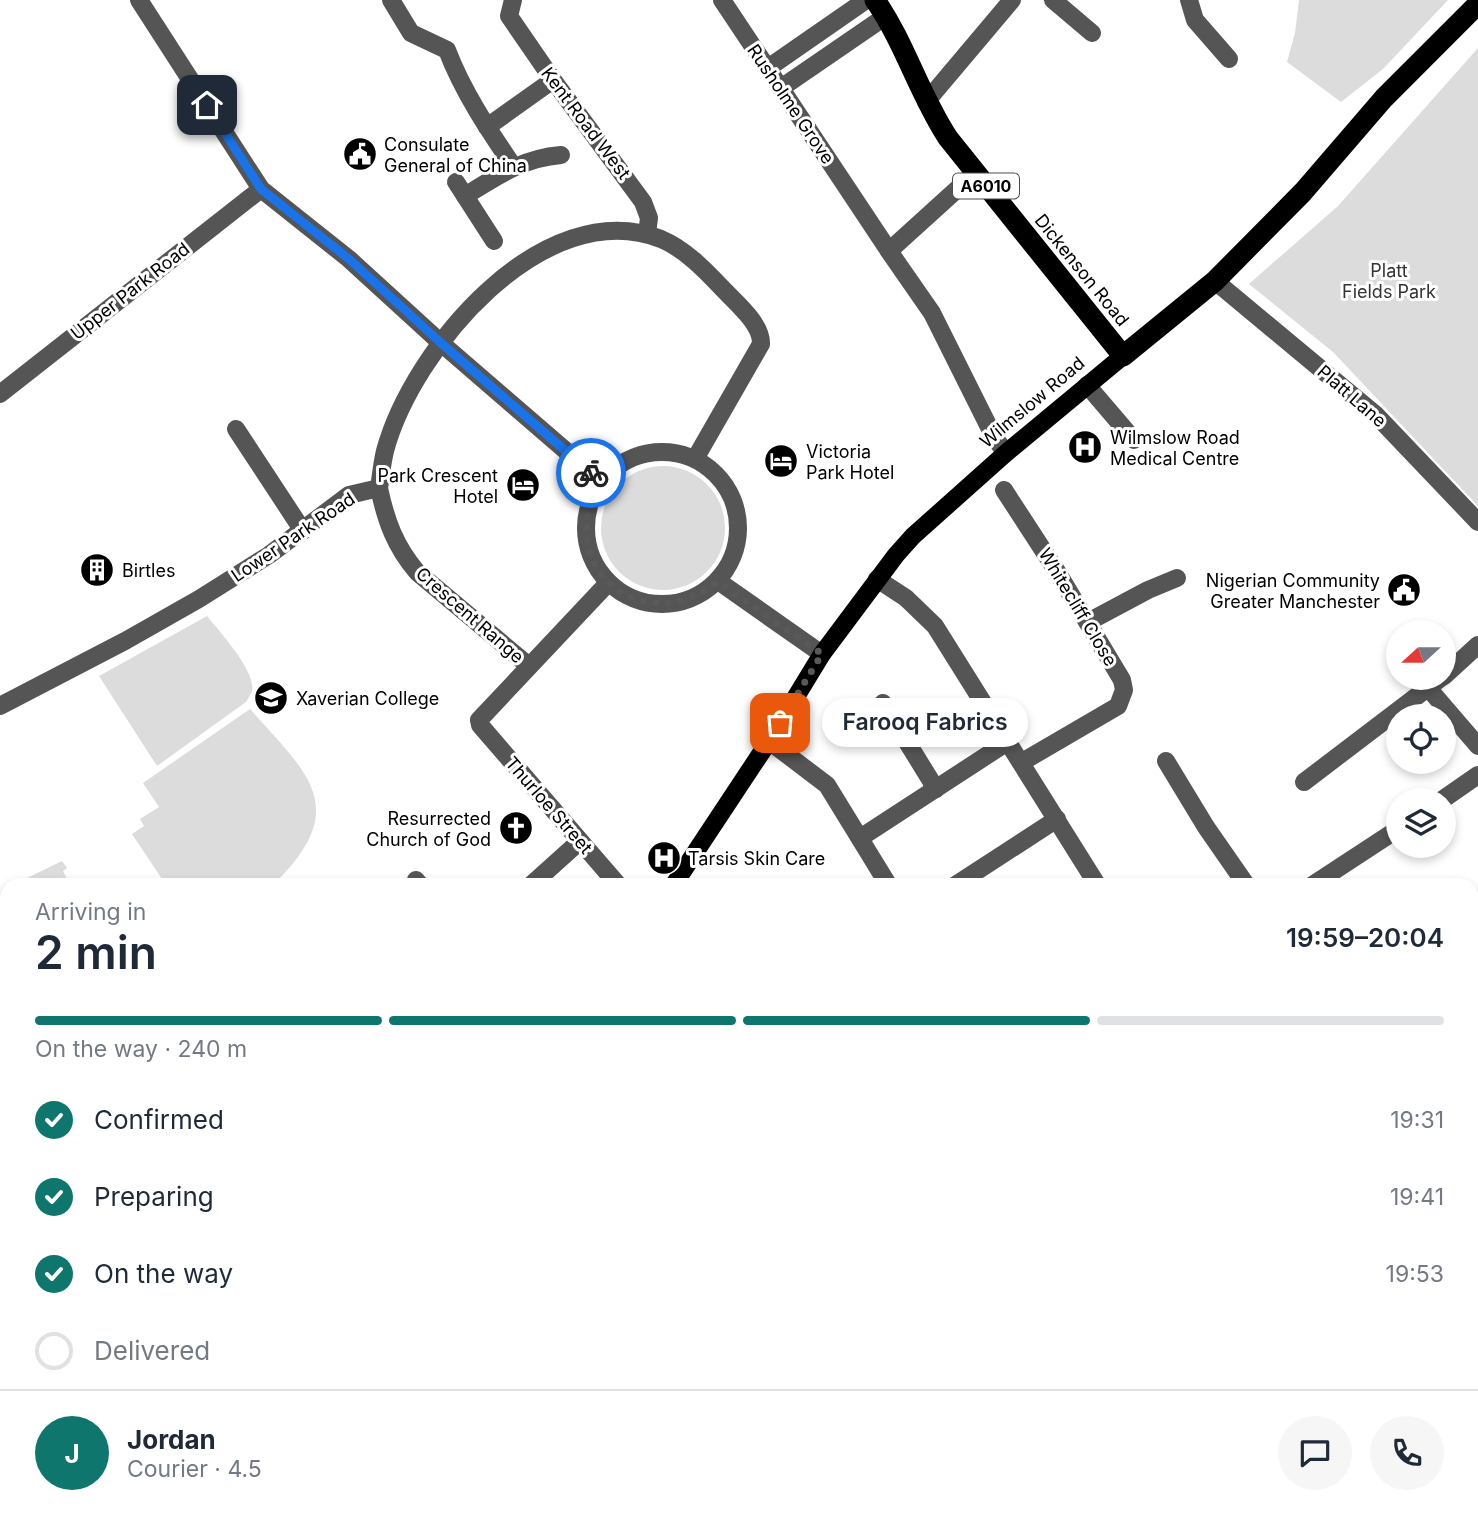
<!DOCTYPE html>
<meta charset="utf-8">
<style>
:root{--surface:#fff;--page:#f6f6f7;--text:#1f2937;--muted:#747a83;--line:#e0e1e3;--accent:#0f766e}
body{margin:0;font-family:Inter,sans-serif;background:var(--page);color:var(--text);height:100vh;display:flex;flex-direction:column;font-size:26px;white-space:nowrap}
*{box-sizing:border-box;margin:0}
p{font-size:23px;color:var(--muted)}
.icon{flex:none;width:38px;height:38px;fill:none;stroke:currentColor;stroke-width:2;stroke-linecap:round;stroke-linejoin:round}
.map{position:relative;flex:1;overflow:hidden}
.side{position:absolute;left:0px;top:878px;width:1479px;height:653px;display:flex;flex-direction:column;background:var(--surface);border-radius:21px 21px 0 0;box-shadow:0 4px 10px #0003}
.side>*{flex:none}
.needle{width:46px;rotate:249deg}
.controls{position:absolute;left:1386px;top:620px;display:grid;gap:14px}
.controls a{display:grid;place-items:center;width:70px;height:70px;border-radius:50%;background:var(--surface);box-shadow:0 4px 10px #0003;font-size:35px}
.pin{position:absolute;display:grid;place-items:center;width:60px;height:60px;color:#fff;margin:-30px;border-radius:14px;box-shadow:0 4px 10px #0006}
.courier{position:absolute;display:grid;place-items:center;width:70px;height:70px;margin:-35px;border:5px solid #1a73e8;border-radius:50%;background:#fff;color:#222;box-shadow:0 2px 9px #0007}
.bubble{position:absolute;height:49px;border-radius:24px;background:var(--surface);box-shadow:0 4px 10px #0003;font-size:23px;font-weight:600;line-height:49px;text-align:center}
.headline em{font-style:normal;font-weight:600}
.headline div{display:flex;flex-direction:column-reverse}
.headline{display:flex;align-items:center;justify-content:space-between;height:119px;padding:0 35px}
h1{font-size:46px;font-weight:600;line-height:52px}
.bar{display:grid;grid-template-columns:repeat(4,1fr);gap:10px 7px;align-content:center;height:84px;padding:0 35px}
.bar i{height:9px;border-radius:5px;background:var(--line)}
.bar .selected{background:var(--accent)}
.bar p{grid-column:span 4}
.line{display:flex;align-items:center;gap:18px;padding:0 35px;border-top:2px solid var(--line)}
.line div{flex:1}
.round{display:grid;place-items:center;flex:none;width:74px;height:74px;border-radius:37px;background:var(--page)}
ol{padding:0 35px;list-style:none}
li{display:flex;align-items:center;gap:21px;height:77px}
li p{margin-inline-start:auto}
li .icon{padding:7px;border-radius:50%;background:var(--accent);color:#fff;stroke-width:4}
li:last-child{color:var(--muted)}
li i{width:38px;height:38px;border:4px solid var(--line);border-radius:50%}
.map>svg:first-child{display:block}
.green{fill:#dcdcdc}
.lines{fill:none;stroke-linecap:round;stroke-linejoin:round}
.minor{stroke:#555;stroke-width:18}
.major{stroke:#000;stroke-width:18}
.highway{stroke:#000;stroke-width:21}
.done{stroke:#595959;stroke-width:7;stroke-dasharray:0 12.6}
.route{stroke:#1a73e8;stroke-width:9}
.labels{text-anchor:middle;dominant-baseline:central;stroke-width:6;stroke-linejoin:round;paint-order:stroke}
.shield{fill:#fff;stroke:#4c4c4c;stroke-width:2}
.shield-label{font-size:16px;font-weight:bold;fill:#000}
.street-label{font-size:18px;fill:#000;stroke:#fff}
.poi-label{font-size:18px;fill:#000;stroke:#fff;text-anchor:start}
.park-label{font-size:18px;fill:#333;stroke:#fff}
</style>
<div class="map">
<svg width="1478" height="1531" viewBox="0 0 1478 1531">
<rect width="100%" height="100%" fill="#fff"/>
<!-- green -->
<g class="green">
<path d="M1299,0H1448L1383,69L1341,102L1287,62L1295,33Z"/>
<path d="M1478,48V506L1333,352L1249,284L1338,206Z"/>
<circle cx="663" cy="528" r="62"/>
<path d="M207,616C219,631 257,672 252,692C251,693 247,701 246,702L157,766L99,676Z"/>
<path d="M250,709C309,775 352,808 273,885H166L132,834L144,826L140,819L159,807L143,783Z"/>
<path d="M62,861L67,868L63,871L70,885H23L21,881Z"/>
<path d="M7,911V980L0,965V915Z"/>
<path d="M1478,1456V1524L1476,1525L1472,1512V1458Z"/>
<path d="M1086,1524H1156L1159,1531H1089Z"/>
</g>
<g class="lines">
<!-- minor -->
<g class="minor">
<path d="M139,0L261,189L349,259L441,343L602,482"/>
<path d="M391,0L411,33L447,50C463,92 488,129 513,166"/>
<path d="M513,0L509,16L553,80L643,202L649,218L647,234"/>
<path d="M722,0L889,251"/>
<path d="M1053,0L1092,33"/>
<path d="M1189,0L1195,20L1229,59"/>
<path d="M768,68L866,0"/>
<path d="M781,88L886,16"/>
<path d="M926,102L1012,0"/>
<path d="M487,127L553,80"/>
<path d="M975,173L889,251L932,313L994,437L1006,453"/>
<path d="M456,182L494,241"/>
<path d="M465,196C497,176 523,158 561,155"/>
<path d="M1215,281L1376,415L1478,522"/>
<path d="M1087,385L1134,440"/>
<path d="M0,394L261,189"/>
<path d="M236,429L303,531"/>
<circle cx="662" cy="528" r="76"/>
<path d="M379,488C386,521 395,546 417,572L529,666"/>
<path d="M1004,490L1056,570L1122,680L1124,690L1118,706L1022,762"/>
<path d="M877,579L906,598L935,626L1098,886"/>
<path d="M718,581L822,654"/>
<path d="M608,583L479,720L480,725L619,886"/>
<path d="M1088,622L1148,590L1177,578"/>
<path d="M1444,676L1478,645"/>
<path d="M1429,689L1478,746"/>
<path d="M883,703L936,789"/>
<path d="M0,706L125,641L199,599L269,555L349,495L379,488C381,476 382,463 385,451C412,350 543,193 661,239C685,249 705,270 723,289C736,303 762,324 761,344L695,459"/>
<path d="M769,741L827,785L889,886"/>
<path d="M1166,761L1206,827L1247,886"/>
<path d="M1304,782L1442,677"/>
<path d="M1442,800L1478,775"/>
<path d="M860,838L1009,741"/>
<path d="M416,880L421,886"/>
<path d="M530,886L580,841"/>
<path d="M954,886L1057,819"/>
<path d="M1311,886L1398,829"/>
<path d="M1472,955L1478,952"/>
<path d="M1472,1093L1478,1090"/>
<path d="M0,1190L7,1186"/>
<path d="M1477,1233L1478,1232"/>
<path d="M0,1280L7,1287"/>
<path d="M0,1442L7,1449"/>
<path d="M1472,1443L1478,1441"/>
<path d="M440,1524L442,1531"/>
<path d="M888,1524L891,1531"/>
<path d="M982,1524L985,1531"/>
<path d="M1072,1524L1074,1531"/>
<path d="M1166,1524L1168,1531"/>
<path d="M1266,1524L1268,1531"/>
<path d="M1363,1524L1366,1531"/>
<path d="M1461,1524L1464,1531"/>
<path d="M475,1531L491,1524"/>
<path d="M801,1531L818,1524"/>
<path d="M1224,1531L1243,1524"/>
</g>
<!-- major -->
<g class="major">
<path d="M673,886L769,741L822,654L896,555L913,536L1006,453L1123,356"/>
<path d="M0,1484L7,1478"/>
<path d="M0,1523L4,1531"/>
</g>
<!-- highway -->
<path class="highway" d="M875,0C905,43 919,94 948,138L1123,356L1215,281L1303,192L1384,98L1478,4"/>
</g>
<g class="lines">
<!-- done -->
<path class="done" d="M591,473L602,482C564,537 599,607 668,603C686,602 703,591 718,582L822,654L780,723"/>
<!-- route -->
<path class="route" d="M207,105L261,189L349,259L441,343L591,473"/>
</g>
<!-- icons -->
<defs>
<g id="civic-disc" transform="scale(1.75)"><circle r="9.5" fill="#000" stroke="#fff"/><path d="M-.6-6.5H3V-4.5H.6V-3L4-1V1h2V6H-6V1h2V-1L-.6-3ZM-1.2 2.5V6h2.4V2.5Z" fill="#fff"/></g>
<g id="hospital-disc" transform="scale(1.75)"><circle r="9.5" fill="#000" stroke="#fff"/><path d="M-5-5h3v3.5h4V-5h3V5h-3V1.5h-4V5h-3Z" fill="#fff"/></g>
<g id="hotel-disc" transform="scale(1.75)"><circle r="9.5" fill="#000" stroke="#fff"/><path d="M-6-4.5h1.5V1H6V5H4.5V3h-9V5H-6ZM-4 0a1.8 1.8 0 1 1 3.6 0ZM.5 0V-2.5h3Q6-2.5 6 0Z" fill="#fff"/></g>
<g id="building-disc" transform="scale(1.75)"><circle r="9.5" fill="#000" stroke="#fff"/><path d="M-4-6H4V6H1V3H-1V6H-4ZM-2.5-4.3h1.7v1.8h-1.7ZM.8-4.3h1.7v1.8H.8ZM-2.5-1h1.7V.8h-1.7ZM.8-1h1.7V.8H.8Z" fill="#fff"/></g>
<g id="university-disc" transform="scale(1.75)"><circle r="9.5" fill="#000" stroke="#fff"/><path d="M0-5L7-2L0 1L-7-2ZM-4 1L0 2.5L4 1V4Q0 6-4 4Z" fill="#fff"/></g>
<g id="church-disc" transform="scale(1.75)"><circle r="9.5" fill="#000" stroke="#fff"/><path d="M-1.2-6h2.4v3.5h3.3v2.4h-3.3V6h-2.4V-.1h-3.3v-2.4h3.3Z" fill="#fff"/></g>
</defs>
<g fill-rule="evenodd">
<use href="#civic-disc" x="360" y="154"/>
<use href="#hospital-disc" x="1085" y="447"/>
<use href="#hotel-disc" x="781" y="461"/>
<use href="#hotel-disc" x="523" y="485"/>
<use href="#building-disc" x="97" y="570"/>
<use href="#civic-disc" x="1404" y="590"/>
<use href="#university-disc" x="271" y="698"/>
<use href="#church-disc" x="516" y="828"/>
<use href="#hospital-disc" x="664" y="858"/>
</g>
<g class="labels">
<!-- shield labels -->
<rect class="shield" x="953" y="173.5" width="66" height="25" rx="5"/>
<g class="shield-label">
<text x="986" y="186">A6010</text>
</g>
<!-- street labels -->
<g class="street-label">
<text transform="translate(791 104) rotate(56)">Rusholme Grove</text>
<text transform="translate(586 123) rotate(53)">Kent Road West</text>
<text transform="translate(1082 270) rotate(51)">Dickenson Road</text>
<text transform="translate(130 291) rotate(-38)">Upper Park Road</text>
<text transform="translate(1352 396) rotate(41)">Platt Lane</text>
<text transform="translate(1032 402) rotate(-40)">Wilmslow Road</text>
<text transform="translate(293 537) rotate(-34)">Lower Park Road</text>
<text transform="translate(1078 607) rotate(59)">Whitecliff Close</text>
<text transform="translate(470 615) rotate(41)">Crescent Range</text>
<text transform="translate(549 805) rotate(49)">Thurloe Street</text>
</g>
<!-- poi labels -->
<g class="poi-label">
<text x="384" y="144">Consulate<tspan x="384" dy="21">General of China</tspan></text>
<text x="1110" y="437">Wilmslow Road<tspan x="1110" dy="21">Medical Centre</tspan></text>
<text x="806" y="451">Victoria<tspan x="806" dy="21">Park Hotel</tspan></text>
<text x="498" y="475" text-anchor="end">Park Crescent<tspan x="498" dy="21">Hotel</tspan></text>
<text x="122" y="570">Birtles</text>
<text x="1380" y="580" text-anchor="end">Nigerian Community<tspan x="1380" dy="21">Greater Manchester</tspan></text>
<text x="296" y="698">Xaverian College</text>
<text x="491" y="818" text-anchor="end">Resurrected<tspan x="491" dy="21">Church of God</tspan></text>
<text x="688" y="858">Tarsis Skin Care</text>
</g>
<!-- park labels -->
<g class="park-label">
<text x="1389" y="270">Platt<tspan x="1389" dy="21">Fields Park</tspan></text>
</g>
</g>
</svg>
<div class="controls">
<a><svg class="needle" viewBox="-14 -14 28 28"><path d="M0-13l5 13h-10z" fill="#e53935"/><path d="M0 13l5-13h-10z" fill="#747a83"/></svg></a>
<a><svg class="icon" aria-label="locate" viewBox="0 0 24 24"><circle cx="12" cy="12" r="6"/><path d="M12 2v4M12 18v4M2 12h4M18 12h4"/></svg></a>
<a><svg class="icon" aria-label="layers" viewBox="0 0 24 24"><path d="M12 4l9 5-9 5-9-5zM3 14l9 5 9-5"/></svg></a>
</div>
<div class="pin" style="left:780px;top:723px;background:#ea580c"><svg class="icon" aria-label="bag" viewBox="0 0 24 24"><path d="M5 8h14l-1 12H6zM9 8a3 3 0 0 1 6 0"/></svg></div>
<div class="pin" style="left:207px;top:105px;background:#1f2937"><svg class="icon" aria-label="home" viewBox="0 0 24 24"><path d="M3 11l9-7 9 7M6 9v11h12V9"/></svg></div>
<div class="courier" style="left:591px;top:473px"><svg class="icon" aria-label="bike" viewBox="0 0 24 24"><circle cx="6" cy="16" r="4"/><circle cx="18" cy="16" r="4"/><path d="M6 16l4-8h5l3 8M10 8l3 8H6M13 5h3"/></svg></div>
<div class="bubble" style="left:822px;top:698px;width:206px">Farooq Fabrics</div>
<section class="side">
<div class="headline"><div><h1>2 min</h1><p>Arriving in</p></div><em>19:59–20:04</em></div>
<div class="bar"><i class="selected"></i><i class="selected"></i><i class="selected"></i><i></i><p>On the way · 240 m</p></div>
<ol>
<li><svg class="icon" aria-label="check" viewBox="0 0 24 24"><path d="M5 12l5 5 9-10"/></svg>Confirmed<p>19:31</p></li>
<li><svg class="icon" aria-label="check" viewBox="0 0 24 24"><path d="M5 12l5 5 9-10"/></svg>Preparing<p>19:41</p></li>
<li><svg class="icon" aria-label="check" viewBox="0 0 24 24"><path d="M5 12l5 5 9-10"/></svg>On the way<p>19:53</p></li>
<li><i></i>Delivered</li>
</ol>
<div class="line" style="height:126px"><b class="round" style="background:var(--accent);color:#fff">J</b><div><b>Jordan</b><p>Courier · 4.5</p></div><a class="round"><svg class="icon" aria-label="chat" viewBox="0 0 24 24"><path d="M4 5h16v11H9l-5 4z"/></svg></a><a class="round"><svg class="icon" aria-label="phone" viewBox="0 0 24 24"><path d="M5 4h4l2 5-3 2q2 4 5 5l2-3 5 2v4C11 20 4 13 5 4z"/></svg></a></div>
</section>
</div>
